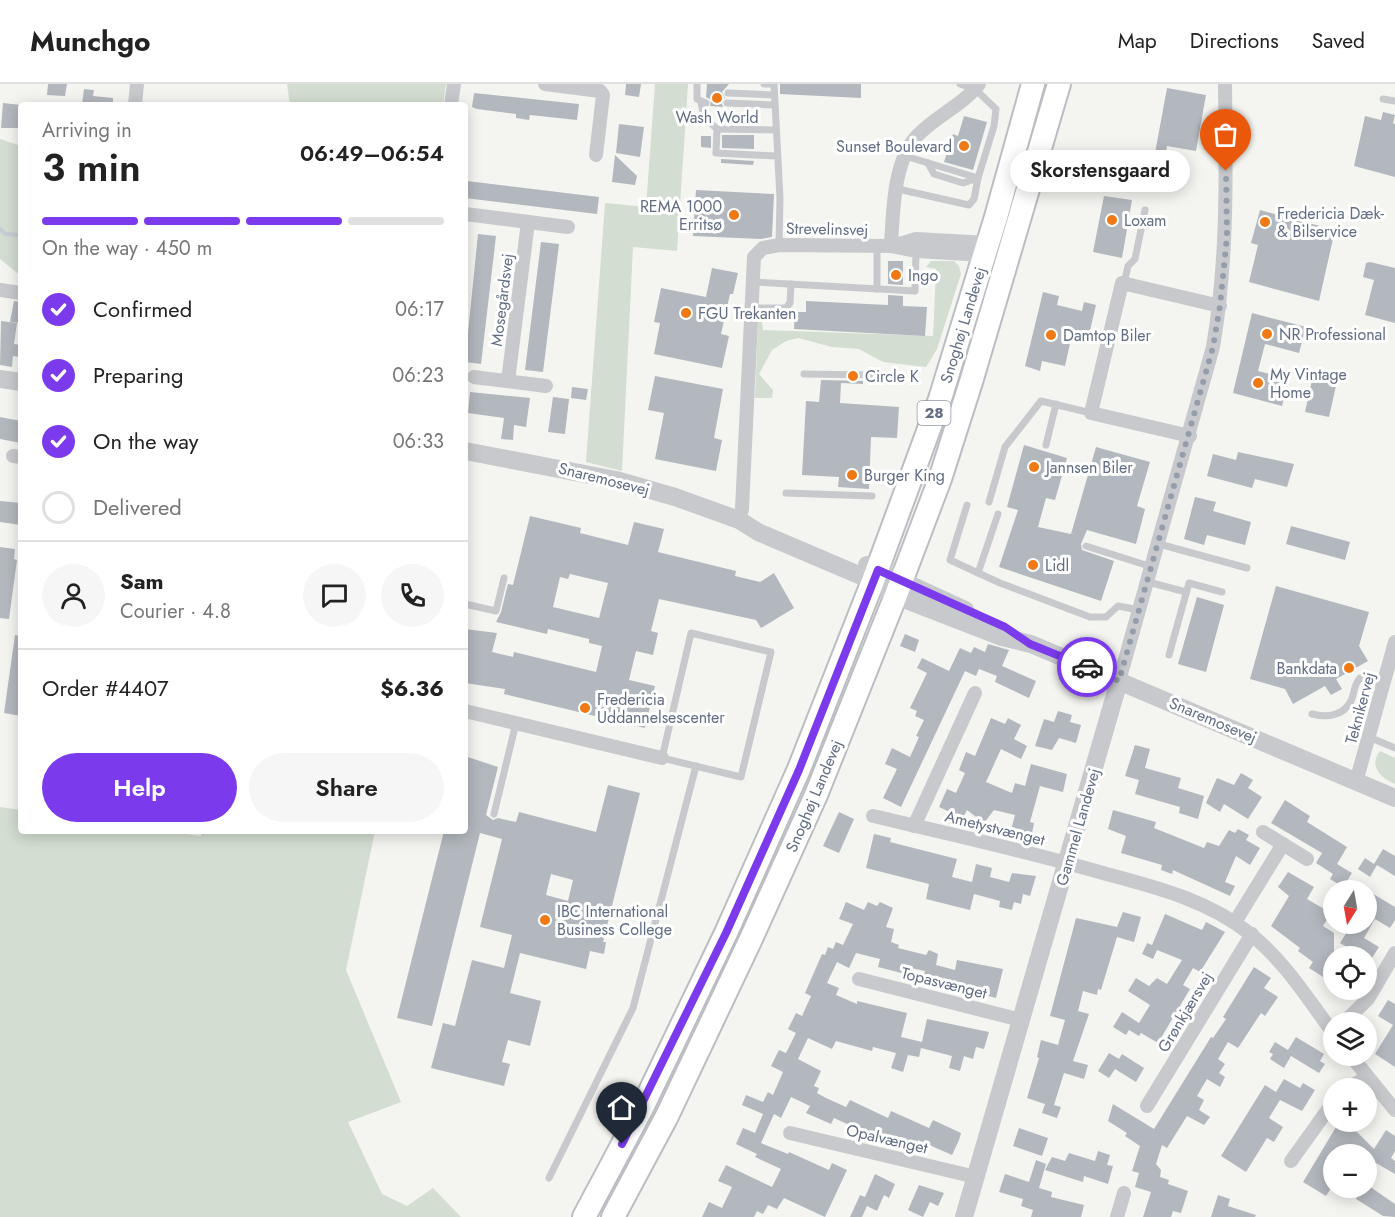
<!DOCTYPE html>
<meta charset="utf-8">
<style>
:root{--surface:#fff;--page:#f6f6f6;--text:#222;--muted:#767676;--line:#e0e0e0;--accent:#7c3aed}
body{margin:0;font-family:Jost,sans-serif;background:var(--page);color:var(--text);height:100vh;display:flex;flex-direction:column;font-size:22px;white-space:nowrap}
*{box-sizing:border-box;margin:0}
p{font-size:20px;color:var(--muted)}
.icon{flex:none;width:33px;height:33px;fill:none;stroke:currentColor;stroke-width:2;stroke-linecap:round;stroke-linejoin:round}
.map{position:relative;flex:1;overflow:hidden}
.details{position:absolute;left:18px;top:18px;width:450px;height:732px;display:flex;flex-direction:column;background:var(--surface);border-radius:6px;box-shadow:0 3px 15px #0003}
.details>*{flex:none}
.needle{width:39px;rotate:191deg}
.tools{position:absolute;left:1323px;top:796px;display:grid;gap:12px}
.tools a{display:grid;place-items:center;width:54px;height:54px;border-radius:50%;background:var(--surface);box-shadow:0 3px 15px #0003;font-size:30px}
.pin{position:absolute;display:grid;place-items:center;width:51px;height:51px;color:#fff;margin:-62px -26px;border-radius:50% 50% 50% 0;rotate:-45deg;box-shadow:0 0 6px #0007}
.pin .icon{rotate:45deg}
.courier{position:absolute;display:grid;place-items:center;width:60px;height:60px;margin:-30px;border:4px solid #7c3aed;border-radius:50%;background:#fff;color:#222;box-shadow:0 2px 8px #0007}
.bubble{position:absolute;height:42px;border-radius:21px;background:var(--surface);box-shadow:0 3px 15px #0003;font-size:20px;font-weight:600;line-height:42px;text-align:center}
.headline em{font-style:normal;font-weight:600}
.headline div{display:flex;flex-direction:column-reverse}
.headline{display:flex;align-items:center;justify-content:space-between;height:102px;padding:0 24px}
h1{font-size:39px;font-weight:600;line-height:45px}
.bar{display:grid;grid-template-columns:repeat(4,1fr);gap:9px 6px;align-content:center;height:72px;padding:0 24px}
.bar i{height:8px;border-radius:4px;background:var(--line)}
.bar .on{background:var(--accent)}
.bar p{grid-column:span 4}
.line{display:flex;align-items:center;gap:15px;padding:0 24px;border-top:2px solid var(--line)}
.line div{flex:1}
.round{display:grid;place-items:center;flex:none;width:63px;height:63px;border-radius:32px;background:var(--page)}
ol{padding:0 24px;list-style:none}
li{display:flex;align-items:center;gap:18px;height:66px}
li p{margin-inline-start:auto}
li .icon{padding:6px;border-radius:50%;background:var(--accent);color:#fff;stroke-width:4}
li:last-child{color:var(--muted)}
li i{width:33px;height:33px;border:3px solid var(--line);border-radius:50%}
.button{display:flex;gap:12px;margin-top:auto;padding:12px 24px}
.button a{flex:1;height:69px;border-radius:36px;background:var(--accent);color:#fff;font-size:24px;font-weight:600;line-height:69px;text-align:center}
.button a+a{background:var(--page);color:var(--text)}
header{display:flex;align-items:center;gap:36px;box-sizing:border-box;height:84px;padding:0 30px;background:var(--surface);border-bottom:2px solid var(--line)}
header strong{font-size:28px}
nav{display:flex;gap:33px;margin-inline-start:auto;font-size:21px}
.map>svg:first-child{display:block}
.green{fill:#d3ddd1}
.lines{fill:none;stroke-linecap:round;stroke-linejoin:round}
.stream{stroke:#c6cdd4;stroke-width:4}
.building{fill:#b3b8be;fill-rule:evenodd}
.primary-casing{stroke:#bbbdc2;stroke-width:26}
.service{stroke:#c7c9cd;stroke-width:7}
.minor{stroke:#c7c9cd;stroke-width:14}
.tertiary{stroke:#c7c9cd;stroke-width:18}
.primary{stroke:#fff;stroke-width:22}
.done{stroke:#949daa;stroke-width:6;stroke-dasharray:0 10.8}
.route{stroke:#7c3aed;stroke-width:8}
.poi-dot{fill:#f07815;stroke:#fff;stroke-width:2}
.labels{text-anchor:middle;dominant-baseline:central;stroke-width:6;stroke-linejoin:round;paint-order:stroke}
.shield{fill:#fff;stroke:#9099a9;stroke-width:1.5}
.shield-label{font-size:15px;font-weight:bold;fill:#616d84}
.poi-label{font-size:16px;fill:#616d84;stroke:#fff;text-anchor:start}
.street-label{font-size:16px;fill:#616d84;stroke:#fff}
</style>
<header>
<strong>Munchgo</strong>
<nav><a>Map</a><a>Directions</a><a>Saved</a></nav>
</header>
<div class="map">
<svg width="1395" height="1133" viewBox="0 0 1395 1133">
<rect width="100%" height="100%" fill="#f4f5f0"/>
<!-- green -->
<g class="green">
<path d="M287,0H446L443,21H290Z"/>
<path d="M655,0H688L677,167L633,163L622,387L586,378L605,119L646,123Z"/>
<path d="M0,55L21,62V192L0,175Z"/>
<path d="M931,177H954L959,182L961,190L937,265L926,283L883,278L859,265L832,263L798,254L786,257L772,266L759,290L773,306L772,314H755L758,238H762L763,246L933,252L936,185L926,183Z"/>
<path d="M1380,667L1395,674V700C1381,694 1368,682 1380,667Z"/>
<path d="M0,723L21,726V747H164L201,752V747H375L346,886L401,1018L348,1038L382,1110L407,1122L433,1104L461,1133H0Z"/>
</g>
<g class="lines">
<!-- stream -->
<path class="stream" d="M0,145L5,150L21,151"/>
</g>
<!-- building -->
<g class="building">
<path d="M48,0H67L65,12L47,11Z"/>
<path d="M626,0H641L639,13L625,11Z"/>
<path d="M707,0H729L722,8L725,14L721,18L723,23L710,22L711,16L706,13Z"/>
<path d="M780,0H861V14L780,10Z"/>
<path d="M1167,4L1206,11L1196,67L1167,62L1165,73L1155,69Z"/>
<path d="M84,5L94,6L93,12L113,14V21H82Z"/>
<path d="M474,9L579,20L577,36L530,31L529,36L516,34V30L477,25L472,23Z"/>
<path d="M3,19L21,21V44H1Z"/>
<path d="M1383,28L1395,31L1393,39L1395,40V93L1354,82L1365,32L1381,36Z"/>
<path d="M964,32L987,38L973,86L944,78L953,50L958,52Z"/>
<path d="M619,40L644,43L640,73L616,69Z"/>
<path d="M722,51H754V65L722,64Z"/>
<path d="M701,52H711V64L701,63Z"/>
<path d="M615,71L637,92L635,101L612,98Z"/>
<path d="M721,75L754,77L753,81L721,79Z"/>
<path d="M467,97L599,113L597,130L465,114Z"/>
<path d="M696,106L774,110L772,153L761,155L693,152Z"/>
<path d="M1104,112L1132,116L1122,174L1093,168Z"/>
<path d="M1260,126L1335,146L1319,217L1249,198L1258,161L1251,159Z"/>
<path d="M478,150L496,152L481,280L465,278Z"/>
<path d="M541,158L559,160L543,288L525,286Z"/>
<path d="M888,177H903V201L888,200Z"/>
<path d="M1370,178L1395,184V239L1365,231L1374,196L1363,193L1366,179Z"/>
<path d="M712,184L738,189L733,210H730L721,250L729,252L722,284L654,270L660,239L654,238L661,204L706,213Z"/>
<path d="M1043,208L1059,212L1057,221L1082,227L1084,218L1096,221L1087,259L1071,255L1065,282L1042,277L1040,287L1025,282Z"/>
<path d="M888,211L903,212V222L927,223L925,252L794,245L795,228H806V217L888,221Z"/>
<path d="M14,217L21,218V239L10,238Z"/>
<path d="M1252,229L1306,243L1299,269L1265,260L1258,287L1289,295L1282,322L1233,309Z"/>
<path d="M1,237L17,239L14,260L21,261V264L20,273L13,272L12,283L0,281Z"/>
<path d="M1314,287L1338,293L1329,333L1305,328Z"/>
<path d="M655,292L723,305L714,354L722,356L716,387L655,375L664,329L648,326Z"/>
<path d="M821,296L863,297V300L841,299L840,319L899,323L897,354L871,353L869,405L838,403L839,393L802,391L806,317L819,318Z"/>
<path d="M572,303L588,305L586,316L571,314Z"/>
<path d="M470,308L530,314L526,343L514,341L513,356L501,355L504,334L468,329Z"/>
<path d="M553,313L569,315L565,350L548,348Z"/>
<path d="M0,333L21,337V359L0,355Z"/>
<path d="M1024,361L1067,374L1055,416L1046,414L1038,443L1071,450L1096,363L1150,378L1137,422L1145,425L1136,460L1087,446L1081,460L1082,466L1114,477L1101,517L999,483L1018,426L1007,423Z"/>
<path d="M1238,368L1294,380L1287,403L1255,395L1252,404L1207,392L1213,370L1236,376Z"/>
<path d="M1195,413L1216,418L1213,427L1251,438L1245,461L1207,451L1204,461L1184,455Z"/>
<path d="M0,417L21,419V441L0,438Z"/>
<path d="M530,432L581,444L580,449L628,461L634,438L664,445L658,468L736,487L735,492L760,498L774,489L794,524L761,544L756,536L659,515L651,547L658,549L653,571L636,567L629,596L655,602L645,644L504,610L505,605L465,599V545L497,549L492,568L513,573L514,568L596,588L602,562L589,559V555L548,545L547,550L496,538L501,528L508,500L513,501ZM570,490L608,499L599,534L553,523L560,493L568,495Z"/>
<path d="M1291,442L1350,458L1345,476L1286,460Z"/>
<path d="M0,463L15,465L14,475L17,476L9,535L0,534Z"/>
<path d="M1276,502L1369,528L1359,562L1368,577L1336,595L1342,605L1331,611L1325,602L1293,620L1285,605L1250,595Z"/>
<path d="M1197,513L1224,521L1206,588L1178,580Z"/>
<path d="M905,550L919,556L915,568L900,562Z"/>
<path d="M15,551L21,552V632L4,629Z"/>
<path d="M988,560L1009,566L1002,582L1036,597L1029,614L995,598L997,592L979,585L976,592L965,587L901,723L883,714L897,685L885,680L892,664L910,673L919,653L916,652L924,636L915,632L917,627L910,624L927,589L917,584L922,574L949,587L960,564L971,569L974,563L985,568Z"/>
<path d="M1058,627L1072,631L1070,638L1081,641L1076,659L1059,654L1052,666L1035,662L1044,635L1054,638Z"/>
<path d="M991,634L1005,640L1008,634L1021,641L1014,655L1027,662L1021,675L1001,665L986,698L1012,709L1015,699L1025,702L1031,680L1067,690L1063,708L1040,702L1030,738L1034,739L1032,749L1011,746L1015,731L994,726L984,739L967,726L963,734L939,723L947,705L956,709L965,689L959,686L966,668L975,672Z"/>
<path d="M1135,661L1150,665L1145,684L1181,694L1178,704L1204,712L1198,735L1179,729L1180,723L1135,710L1139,696L1125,692Z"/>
<path d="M465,672L498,683L486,731L493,736L498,734L516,738L519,728L596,748L608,701L640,709L603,858H606L604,870L590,867L586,885L520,869L510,909L541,917L530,962L508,956L502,978L510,980L504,1002L431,984L443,939L455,942L472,876L504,884L512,851L480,843L502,755L480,749L432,942L397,934L444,747H465ZM551,790L573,796L568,817L546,811Z"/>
<path d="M1241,689L1253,696L1248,704L1262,713L1248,735L1224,720L1220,728L1206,719L1217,694L1234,701Z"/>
<path d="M1285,716L1310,732L1307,738L1347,763L1337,780L1352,789L1343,803L1330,795L1333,790L1316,779L1322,769L1271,739Z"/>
<path d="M1113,726L1156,738L1154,744L1204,764L1207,758L1219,762L1229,746L1235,749L1238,745L1249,751L1246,756L1260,764L1250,781L1236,772L1225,798L1235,802L1230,812L1173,786L1172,790L1161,786L1162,781L1121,769L1126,752L1108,745Z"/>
<path d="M839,728L854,735L839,769L823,762Z"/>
<path d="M874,750L891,754L890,758L957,775L952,793L972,798L976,780L992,784L990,793L1009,798L1012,789L1036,792L1030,812L1023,810L1021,820L1014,818L1012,826L999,823L1000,817L974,810L970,826L926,815L929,800L866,784Z"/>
<path d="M1383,765L1395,772V792L1377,781L1370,793L1358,785L1365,774L1374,780Z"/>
<path d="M1288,788L1314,803L1307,815L1331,829L1323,842L1334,849V900L1309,884L1313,878L1298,867L1300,864L1271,842L1289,812L1278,803Z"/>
<path d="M1370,808L1395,823V836L1390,844L1375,835L1364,854L1379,863L1370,877L1340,859L1352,840H1366V814Z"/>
<path d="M846,818L864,826L868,818L877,822L880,818L893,824L886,843L894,845L891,858L899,861L898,864L926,871L929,866L938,870L936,881L955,886L957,876L1003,885L996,914L932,897L931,900L922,898L925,887L911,884L909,891L878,883L880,875L856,869L849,884L837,878L827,899L839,904L836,911L857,920V917L907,929L901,953L922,958L927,935L989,948L984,965L976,963L973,975L964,972L960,987L949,984L952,972L921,964L919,973L908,971L903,988L891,984L896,969L873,963L872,967L836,957L832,965L808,954L798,975L821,987L814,1002L819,1004L817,1009L826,1014L846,1023L850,1016L888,1034L891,1027L929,1044L933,1036L961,1049L959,1056L952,1071L918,1056L916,1062L892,1051L888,1059L834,1034L831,1040L806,1029L810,1022L791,1013L781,1034L774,1030L761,1059L788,1070L789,1068L829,1086L832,1079L847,1086L825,1133L784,1114L777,1125L768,1121L763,1130L757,1127L754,1133H702L709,1118L722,1124L732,1103L718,1097L726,1081L772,1103L781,1085L755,1073L757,1070L736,1060L743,1044L755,1049L763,1030L742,1021L746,1011L763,1018L768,1008L773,1011L783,988L771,982L779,966L786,969L796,949L788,945L796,929L802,932L811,912L805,909L822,870L825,871L828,863L833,865L836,858L843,861L853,840L839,835Z"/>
<path d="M1123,828L1141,833L1134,858L1117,853L1101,906L1098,905L1097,911L1083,907L1078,927L1089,930L1073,977L1088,981L1084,995L1064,989L1054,1021L1061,1023L1057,1034L1042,1029L1045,1020L1027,1014L1039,974L1037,973L1041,956L1058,961L1065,936L1050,932L1076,834L1117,843Z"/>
<path d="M1165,830L1202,846L1206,838L1225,848L1200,888L1193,884L1183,901L1190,905L1158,959L1141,949L1139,952L1129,946L1126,951L1113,943L1122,928L1139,939L1150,921L1128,907L1136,894L1149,902L1157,894L1167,900L1182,876L1157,866L1153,875L1142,870L1147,859L1152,861Z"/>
<path d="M1254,883L1271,894L1264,904L1278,913L1265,932L1261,929L1238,964L1228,958L1218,975L1225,980L1219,989L1225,993L1220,1003L1207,995L1197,1012L1204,1016L1199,1026L1210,1033L1204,1041L1187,1032L1167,1064L1162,1061L1156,1080L1161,1086L1160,1093L1169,1096L1168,1100L1188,1107L1181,1129L1173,1127L1171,1133H1143L1151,1108L1135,1103L1139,1089L1132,1087L1140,1062L1125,1052L1127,1049L1108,1037L1113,1020L1154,1045L1211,953L1213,954L1226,935L1223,933Z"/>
<path d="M1388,916L1395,920V983L1375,970L1393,941L1378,932Z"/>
<path d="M1296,953L1324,970L1320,977L1325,980L1319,989L1291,972L1284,984L1270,975L1273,970L1269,968L1275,958L1288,966Z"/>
<path d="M1109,969L1119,975L1122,970L1144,984L1136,998L1115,985L1109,994L1098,987Z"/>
<path d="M1284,995L1300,1004L1303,999L1315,1006L1302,1027L1280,1016L1269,1034L1283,1043L1274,1058L1267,1054L1246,1088L1221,1072L1265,1001L1276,1008Z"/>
<path d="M1339,1038H1360L1355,1046L1374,1065L1386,1046L1395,1052V1067L1391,1074L1395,1077V1090L1376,1079L1366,1093V1071H1350L1342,1066L1338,1071H1334V1081L1324,1096L1333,1101L1326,1112L1303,1098Z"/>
<path d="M1019,1044L1048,1054L1042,1072L1013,1062Z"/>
<path d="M1098,1067L1110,1071L1107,1081L1113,1082L1108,1100L1084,1092L1083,1098L1045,1086L1052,1073L1065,1077L1069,1069L1095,1077Z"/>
<path d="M1036,1076L1046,1080L1039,1104L1052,1108L1051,1113L1084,1121L1081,1133H1031L1033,1126L1021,1122L1023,1115L999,1108L1005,1090L1029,1098Z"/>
<path d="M875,1090L895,1100L889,1114L884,1111L877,1127L867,1122L862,1133H850L860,1111L865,1113Z"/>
<path d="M1366,1100L1395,1120V1133L1383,1132L1356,1115L1362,1104H1366Z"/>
<path d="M919,1101L944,1109L938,1122L930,1118L923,1133L908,1126Z"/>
<path d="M1218,1111L1230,1115L1228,1122L1256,1131L1255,1133H1211Z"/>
</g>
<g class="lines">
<!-- primary casing -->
<g class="primary-casing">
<g id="primary">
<path d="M584,1133L642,1024L726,849L799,685L873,497L940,315L996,133L1033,0"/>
<path d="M613,1133L667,1032L750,857L816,711L896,511L940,395L971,298L1059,0"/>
</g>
</g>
<!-- service -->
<g class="service">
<path d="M697,0V15L706,19"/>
<path d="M764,0H774"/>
<path d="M774,0L780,114L779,161"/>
<path d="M728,9L773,11"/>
<path d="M1383,15L1395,17"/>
<path d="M701,18L704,33L717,45L716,69L776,72"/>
<path d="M727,19L773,21"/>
<path d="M717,45L775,46"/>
<path d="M905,72L978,94L994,42L996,25L975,5L960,0"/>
<path d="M898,105L969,121L974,115L978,94L963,99L934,90L928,79"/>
<path d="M753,198L915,207L916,167"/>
<path d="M1124,200L1128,182L1135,175L1145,126"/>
<path d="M877,205V162"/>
<path d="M752,224H786L790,219L791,200"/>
<path d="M804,290L871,291"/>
<path d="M1046,361L1056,320"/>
<path d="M786,409L872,412"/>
<path d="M989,418L1005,363L1041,317L1091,329"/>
<path d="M967,421L950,476L1000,499L1090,533H1106L1118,522L1139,526"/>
<path d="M1159,460L1247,484"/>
<path d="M1086,462L1152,483"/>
<path d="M978,489L998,430"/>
<path d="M1148,498L1186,508"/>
<path d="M465,520L496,527L504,494"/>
<path d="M691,549L771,568L741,693L662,674Z"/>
<path d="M1169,571L1189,499L1222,508"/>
<path d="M1312,630C1327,634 1343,632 1351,617C1355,608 1353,602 1360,594L1384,599"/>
<path d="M1369,653L1395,664"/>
<path d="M494,730L516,639"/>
<path d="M549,1094L633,924L696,682"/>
</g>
<!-- minor -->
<g class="minor">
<path d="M545,0L600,7L603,11L596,71"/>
<path d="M135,21L137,0"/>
<path d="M451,21L454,0"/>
<path d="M465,130L568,143"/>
<path d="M896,161L916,155L988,159"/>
<path d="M891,162C893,129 893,76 918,51C936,32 963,21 979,0"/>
<path d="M0,206L21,209"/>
<path d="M474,293L546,302"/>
<path d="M508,297L528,138"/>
<path d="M1190,352L1091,329L1122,199L1220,222"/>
<path d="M13,372L21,373"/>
<path d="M739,436L742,425L754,173L763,164L779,161L891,162L916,167L984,171"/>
<path d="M1119,597L1213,263C1228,175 1226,89 1225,0"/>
<path d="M465,627L662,674"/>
<path d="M1356,698L1395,558"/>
<path d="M873,732C950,750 1027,767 1103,789C1154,803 1206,815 1249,849C1284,876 1307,914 1334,950"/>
<path d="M914,742L975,609"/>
<path d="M1263,748L1307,775"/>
<path d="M1235,838L1283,760"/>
<path d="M859,895L1021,936"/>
<path d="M1343,939L1368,915L1395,869"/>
<path d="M1351,972L1395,1026"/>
<path d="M1346,1005L1367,993"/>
<path d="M1147,1022L1252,850"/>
<path d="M790,1049L976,1093"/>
<path d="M1291,1077L1334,1017"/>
<path d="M1117,1133L1124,1109"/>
</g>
<!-- tertiary -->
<g class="tertiary">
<path d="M0,295L21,298"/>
<path d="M465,367L616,396L675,413L739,436L758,448L873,497L904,515L1002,553L1031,560L1395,714"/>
<path d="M867,481L965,526"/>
<path d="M964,1133L1119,597"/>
</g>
<!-- primary -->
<use href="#primary" class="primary"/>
</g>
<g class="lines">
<!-- done -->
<path class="done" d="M1087,583L1119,597L1213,263L1220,222L1227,152L1226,87"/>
<!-- route -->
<path class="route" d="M622,1060L726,849L799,686L878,486L1005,543L1030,560L1087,583"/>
</g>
<!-- markers -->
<g class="poi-dot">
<circle cx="717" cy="14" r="6"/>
<circle cx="964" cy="62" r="6"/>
<circle cx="734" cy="131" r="6"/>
<circle cx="1112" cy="136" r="6"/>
<circle cx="1265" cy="138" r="6"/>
<circle cx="896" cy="191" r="6"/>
<circle cx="686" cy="229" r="6"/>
<circle cx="1267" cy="250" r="6"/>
<circle cx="1051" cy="251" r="6"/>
<circle cx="853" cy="292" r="6"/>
<circle cx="1258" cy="299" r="6"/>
<circle cx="1034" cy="383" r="6"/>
<circle cx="852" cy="391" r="6"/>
<circle cx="1033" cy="481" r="6"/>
<circle cx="1349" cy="584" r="6"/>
<circle cx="585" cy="624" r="6"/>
<circle cx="545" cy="836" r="6"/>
</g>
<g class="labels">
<!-- shield labels -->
<rect class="shield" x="917.5" y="317" width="33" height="24" rx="4.5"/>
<g class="shield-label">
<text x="934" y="329">28</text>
</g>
<!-- poi labels -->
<g class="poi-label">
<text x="717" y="33" text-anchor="middle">Wash World</text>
<text x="952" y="62" text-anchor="end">Sunset Boulevard</text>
<text x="722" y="122" text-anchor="end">REMA 1000<tspan x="722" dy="18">Erritsø</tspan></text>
<text x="1277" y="129">Fredericia Dæk-<tspan x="1277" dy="18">&amp; Bilservice</tspan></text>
<text x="1124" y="136">Loxam</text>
<text x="908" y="191">Ingo</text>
<text x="698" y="229">FGU Trekanten</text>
<text x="1279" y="250">NR Professional</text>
<text x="1063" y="251">Damtop Biler</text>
<text x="1270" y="290">My Vintage<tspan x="1270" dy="18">Home</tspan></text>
<text x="865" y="292">Circle K</text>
<text x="1046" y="383">Jannsen Biler</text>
<text x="864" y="391">Burger King</text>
<text x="1045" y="481">Lidl</text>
<text x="1337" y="584" text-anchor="end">Bankdata</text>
<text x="597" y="615">Fredericia<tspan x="597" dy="18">Uddannelsescenter</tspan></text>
<text x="557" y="827">IBC International<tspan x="557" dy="18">Business College</tspan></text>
</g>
<!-- street labels -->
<g class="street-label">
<text transform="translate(827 145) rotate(1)">Strevelinsvej</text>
<text transform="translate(502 216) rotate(-83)">Mosegårdsvej</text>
<text transform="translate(963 241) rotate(-73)">Snoghøj Landevej</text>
<text transform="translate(604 395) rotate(14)">Snaremosevej</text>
<text transform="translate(1360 624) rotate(-75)">Teknikervej</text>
<text transform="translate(1213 636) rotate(23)">Snaremosevej</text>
<text transform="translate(814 712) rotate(-67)">Snoghøj Landevej</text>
<text transform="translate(1078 743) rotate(-74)">Gammel Landevej</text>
<text transform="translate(995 744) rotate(14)">Ametystvænget</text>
<text transform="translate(944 899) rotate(14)">Topasvænget</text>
<text transform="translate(1185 928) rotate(-59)">Grønkjærsvej</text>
<text transform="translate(887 1055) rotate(13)">Opalvænget</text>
</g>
</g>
</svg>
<div class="tools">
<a><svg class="needle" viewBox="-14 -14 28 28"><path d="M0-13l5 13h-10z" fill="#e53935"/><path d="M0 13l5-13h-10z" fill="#767676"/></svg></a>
<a><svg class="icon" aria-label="locate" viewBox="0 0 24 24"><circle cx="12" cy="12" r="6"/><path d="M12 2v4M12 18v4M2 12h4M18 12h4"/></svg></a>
<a><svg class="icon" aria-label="layers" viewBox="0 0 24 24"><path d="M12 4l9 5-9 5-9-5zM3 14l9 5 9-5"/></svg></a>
<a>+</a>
<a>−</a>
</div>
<div class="pin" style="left:1226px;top:87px;background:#ea580c"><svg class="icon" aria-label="bag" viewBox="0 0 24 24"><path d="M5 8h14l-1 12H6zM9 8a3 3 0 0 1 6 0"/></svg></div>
<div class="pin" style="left:622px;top:1060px;background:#1f2937"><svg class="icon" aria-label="home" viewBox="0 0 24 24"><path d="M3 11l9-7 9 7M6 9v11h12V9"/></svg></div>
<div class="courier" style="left:1087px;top:583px"><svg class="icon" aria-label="car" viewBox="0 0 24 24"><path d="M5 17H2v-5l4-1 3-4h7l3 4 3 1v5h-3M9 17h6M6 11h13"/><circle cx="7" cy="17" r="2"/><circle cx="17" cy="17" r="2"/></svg></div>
<div class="bubble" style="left:1010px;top:66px;width:180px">Skorstensgaard</div>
<section class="details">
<div class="headline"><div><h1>3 min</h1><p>Arriving in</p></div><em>06:49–06:54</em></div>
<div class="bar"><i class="on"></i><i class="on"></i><i class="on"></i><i></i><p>On the way · 450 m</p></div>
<ol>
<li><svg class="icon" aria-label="check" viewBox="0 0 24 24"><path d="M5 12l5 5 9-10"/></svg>Confirmed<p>06:17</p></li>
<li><svg class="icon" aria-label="check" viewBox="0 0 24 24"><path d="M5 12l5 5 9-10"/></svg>Preparing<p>06:23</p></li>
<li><svg class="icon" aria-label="check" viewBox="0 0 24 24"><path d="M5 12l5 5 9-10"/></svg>On the way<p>06:33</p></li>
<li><i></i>Delivered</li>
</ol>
<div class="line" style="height:108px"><a class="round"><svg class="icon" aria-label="person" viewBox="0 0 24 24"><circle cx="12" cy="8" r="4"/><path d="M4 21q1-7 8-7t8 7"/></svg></a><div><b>Sam</b><p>Courier · 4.8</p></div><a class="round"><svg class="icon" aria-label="chat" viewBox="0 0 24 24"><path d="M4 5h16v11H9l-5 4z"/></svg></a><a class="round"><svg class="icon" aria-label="phone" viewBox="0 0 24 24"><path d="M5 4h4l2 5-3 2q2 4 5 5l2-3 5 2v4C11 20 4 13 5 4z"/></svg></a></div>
<div class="line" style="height:78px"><div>Order #4407</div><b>$6.36</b></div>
<div class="button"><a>Help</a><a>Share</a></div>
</section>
</div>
